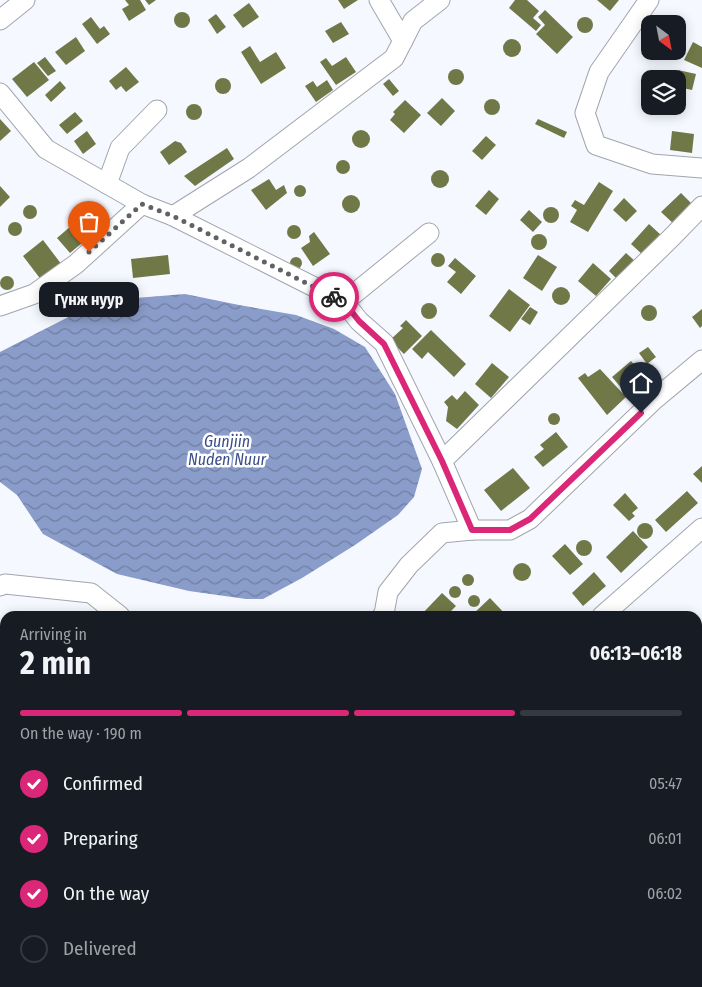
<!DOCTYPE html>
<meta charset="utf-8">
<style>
:root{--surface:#171b24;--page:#242831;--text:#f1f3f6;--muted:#9ea1a6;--line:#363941;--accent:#db2777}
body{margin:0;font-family:"Fira Sans Condensed",sans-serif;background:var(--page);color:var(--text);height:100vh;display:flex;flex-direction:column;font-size:19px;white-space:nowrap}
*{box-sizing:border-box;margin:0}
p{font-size:16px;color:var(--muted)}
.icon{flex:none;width:28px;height:28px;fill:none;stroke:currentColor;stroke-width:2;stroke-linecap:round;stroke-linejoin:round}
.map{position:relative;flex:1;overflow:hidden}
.details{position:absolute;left:0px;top:611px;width:702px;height:376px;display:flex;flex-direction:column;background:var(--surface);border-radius:15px 15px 0 0;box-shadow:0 2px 12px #0003}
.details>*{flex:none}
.needle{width:32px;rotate:148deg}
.buttons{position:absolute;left:641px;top:15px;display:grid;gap:10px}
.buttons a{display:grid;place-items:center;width:45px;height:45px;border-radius:10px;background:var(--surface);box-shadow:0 2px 12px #0003;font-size:25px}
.pin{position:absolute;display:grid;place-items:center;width:42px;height:42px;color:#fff;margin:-51px -21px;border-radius:50% 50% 50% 0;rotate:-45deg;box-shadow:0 0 5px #0007}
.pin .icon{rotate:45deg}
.courier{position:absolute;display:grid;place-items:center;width:50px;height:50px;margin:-25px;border:4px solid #db2777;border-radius:50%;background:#fff;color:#222;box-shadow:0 1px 6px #0007}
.bubble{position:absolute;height:35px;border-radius:10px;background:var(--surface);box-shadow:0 2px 12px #0003;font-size:16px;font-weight:700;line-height:35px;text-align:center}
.summary em{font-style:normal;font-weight:700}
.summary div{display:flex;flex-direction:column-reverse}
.summary{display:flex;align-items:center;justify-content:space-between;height:85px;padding:0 20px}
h1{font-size:32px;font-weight:700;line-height:38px}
.bar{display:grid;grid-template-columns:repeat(4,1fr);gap:8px 5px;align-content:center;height:60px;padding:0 20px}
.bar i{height:6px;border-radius:4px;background:var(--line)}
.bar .active{background:var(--accent)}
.bar p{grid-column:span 4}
ol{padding:0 20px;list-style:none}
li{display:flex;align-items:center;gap:15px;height:55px}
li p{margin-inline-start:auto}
li .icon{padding:5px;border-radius:50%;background:var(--accent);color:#fff;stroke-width:4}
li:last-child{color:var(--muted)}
li i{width:28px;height:28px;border:2px solid var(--line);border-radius:50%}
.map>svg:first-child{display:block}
.water{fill:url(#water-waves)}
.building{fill:#717847}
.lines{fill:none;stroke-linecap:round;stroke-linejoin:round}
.minor-casing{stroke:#a2a5ad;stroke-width:21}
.minor{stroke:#fff;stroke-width:19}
.done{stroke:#616267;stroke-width:5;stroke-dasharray:0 9}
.route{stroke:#db2777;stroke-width:6}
.labels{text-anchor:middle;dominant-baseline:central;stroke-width:5;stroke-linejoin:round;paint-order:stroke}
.water-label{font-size:16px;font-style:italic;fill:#394d88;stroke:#fff}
</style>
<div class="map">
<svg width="702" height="987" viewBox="0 0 702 987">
<defs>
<pattern id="water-waves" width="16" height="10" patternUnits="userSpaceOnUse" patternTransform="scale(1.25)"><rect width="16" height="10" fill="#8a9cc9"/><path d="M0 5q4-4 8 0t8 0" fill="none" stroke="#6f7ea2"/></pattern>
</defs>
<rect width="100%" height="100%" fill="#f5f8ff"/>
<!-- water -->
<path class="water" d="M185,294L239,305L296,315L334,329L365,347L395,394L422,469L414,497L398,515L355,545L302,578L263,599H246L189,591L117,574L43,534L17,495L0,482V352L86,308L111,300Z"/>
<!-- building -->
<g class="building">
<path d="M125,0H140L146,10L129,21L122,9L129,5Z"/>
<path d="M145,0H156L149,5Z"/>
<path d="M338,0H358L344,9Z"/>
<path d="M515,0H527L539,11L533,18L541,25L536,31L509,8Z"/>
<path d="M597,0H619L610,11Z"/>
<path d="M249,3L259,17L243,28L233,15Z"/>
<path d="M545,10L573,37L557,54L536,34L545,25L538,17Z"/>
<circle cx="182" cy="20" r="8"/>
<path d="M216,14L226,27L217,34L208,20Z"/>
<circle cx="585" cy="25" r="8"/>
<path d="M91,17L100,29L104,26L110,34L97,44L82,24Z"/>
<path d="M341,22L349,34L333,43L325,31Z"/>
<path d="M76,37L85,51L66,65L55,52Z"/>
<circle cx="512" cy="48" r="9"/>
<path d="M693,42L702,47V68L684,60Z"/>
<path d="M250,46L260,62L276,52L286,68L261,84L241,52Z"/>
<path d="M45,57L56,71L48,76L37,63Z"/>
<path d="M346,57L356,72L336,85L320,62L326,58L332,66Z"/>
<path d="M34,62L49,80L27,97L12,79Z"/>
<path d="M126,67L139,82L126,92L121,86L116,90L109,81Z"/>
<circle cx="456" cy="77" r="8"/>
<path d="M678,70L696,74L692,90L678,87V79H676Z"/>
<circle cx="223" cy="86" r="8"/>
<path d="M389,79L399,91L393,96L383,84Z"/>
<path d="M327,80L333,90L316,102L305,86L313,81L317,87Z"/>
<path d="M60,81L66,88L51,102L45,95Z"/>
<path d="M442,98L455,111L441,126L427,113Z"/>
<circle cx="492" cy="107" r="8"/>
<path d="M405,100L421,115L404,133L390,120L395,114L393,112Z"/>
<circle cx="194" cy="112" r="8"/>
<path d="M75,112L83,121L67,134L59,125Z"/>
<path d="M0,119L11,131L0,141Z"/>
<path d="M538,119L567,132L564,138L535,124Z"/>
<circle cx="361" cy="139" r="9"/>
<path d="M87,131L96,144L83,154L74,141Z"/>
<path d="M672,131L694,134L692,153L670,150Z"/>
<path d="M486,136L496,145L482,160L472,151Z"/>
<path d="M175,141L181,143L187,152L169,165L160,152Z"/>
<path d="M227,148L234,159L195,186L184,176Z"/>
<circle cx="343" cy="167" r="7"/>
<circle cx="440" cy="179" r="9"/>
<path d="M269,179L276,190L284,185L287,193L266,210L251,190Z"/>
<path d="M599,182L613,191L588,232L570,222L577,210L571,206L575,200L584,205Z"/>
<circle cx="300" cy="191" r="6"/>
<path d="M0,186L10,197L0,207Z"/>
<path d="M489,190L499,199L486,215L475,206Z"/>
<path d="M681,193L695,207L676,226L661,212Z"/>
<circle cx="351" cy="204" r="9"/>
<path d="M624,198L637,211L626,222L613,210Z"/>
<circle cx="30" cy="212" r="7"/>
<circle cx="551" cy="215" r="8"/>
<path d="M529,210L542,222L533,232L520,220Z"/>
<path d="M85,214L93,234L70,253L57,238Z"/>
<circle cx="15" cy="229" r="7"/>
<path d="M649,224L662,236L644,256L631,244Z"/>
<circle cx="294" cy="232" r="7"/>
<path d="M314,232L330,254L313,266L301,248L310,242L309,236Z"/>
<circle cx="539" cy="242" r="8"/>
<path d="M43,240L62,265L42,281L23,256Z"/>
<circle cx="438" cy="260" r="7"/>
<path d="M626,253L636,262L619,281L609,271Z"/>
<path d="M168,255L170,274L133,278L131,259Z"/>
<path d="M538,255L557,267L542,291L523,278Z"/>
<circle cx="296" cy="263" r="6"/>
<path d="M455,258L476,276L461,294L447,282L456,272L448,266Z"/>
<path d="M593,263L611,279L596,296L578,281Z"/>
<circle cx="7" cy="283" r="7"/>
<circle cx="561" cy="296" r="9"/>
<path d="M509,289L530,305L510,332L489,316Z"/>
<circle cx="429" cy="311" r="8"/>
<circle cx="649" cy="313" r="8"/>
<path d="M530,307L538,312L530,325L521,319Z"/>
<path d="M702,309V326L700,328L692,317Z"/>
<path d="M406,320L422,336L404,354L390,340L403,328L400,326Z"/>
<path d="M431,330L466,364L454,377L428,352L422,359L412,349Z"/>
<path d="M648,347L656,357L647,364L639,353Z"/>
<path d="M631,361L642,374L623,390L612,377Z"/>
<path d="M492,363L509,377L491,398L475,384Z"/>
<path d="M600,369L626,397L607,415L578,378L585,373L588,377Z"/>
<path d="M465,391L479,405L457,429L446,421L448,407L444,402L452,395L457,400Z"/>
<circle cx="554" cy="419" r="6"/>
<path d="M556,432L568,447L543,467L534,457L544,449L540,445Z"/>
<path d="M702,466V483L693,474Z"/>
<path d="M513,468L530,488L501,511L484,490Z"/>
<path d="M687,491L698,503L666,532L655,520Z"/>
<path d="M625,493L638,508L632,513L635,516L629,521L613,505Z"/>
<circle cx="645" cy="531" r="8"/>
<path d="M633,531L648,547L621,573L606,557Z"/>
<circle cx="584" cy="548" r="8"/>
<path d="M565,544L583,564L570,575L552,556Z"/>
<circle cx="522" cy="572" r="9"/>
<path d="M594,572L606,586L583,606L572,593Z"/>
<circle cx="468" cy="580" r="6"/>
<circle cx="455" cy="592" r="6"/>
<path d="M442,593L456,606L451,611L457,616H420Z"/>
<circle cx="474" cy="601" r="6"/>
<path d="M490,598L506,615L504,616H473L472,615Z"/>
<path d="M702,624V645L698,640V628Z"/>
<path d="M5,667V681L0,676V671Z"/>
<path d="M702,767V784L699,787L698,785V771Z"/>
<path d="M702,816V838L698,832V820Z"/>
<path d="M698,842L702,848V850L698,854Z"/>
<path d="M702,919V929L698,924V923Z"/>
<path d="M698,956L702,961V975L698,979Z"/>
<path d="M5,965V982L2,984L0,981V968L1,969Z"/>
<path d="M150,982H171L166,987H154Z"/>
<path d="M229,982H240L245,987H230L227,985Z"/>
<path d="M260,982H276L270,986L267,987Z"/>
<path d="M282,982H286L290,987H277Z"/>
<path d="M495,982H508L511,987H489Z"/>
<path d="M673,982H693L688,987H676Z"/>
</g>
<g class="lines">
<!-- minor casing -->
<g class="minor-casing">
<g id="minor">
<path d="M379,0L403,41"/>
<path d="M649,0L599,72L585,113L596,145L652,164L702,168"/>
<path d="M0,20L25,0"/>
<path d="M0,93L46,149L142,204L173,216L344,302L359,321L384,343L442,461L472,530"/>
<path d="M107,184L120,148L157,110"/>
<path d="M173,216L249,168L394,58L413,21L440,0"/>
<path d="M344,302L429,233"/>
<path d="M0,306L34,294L76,264L142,204"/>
<path d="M442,461L672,237L702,206"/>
<path d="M0,586L5,584L91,593L120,616"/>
<path d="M382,616L384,614L388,592L409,565L442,533L472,530H510L530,519L654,400L702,360"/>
<path d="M602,616L702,528"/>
<path d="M698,682L702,678"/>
<path d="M698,866L702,863"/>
<path d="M0,873L5,869"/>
<path d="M40,987L45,982"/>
<path d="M184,987L189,982"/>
<path d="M358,987L363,982"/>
<path d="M547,987L552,982"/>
</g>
</g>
<!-- minor -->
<use href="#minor" class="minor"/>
</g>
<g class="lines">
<!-- done -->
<path class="done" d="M89,252L142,204L173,216L334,297"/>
<!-- route -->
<path class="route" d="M334,297L344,302L359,321L384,344L442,461L472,530H510L530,519L641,413"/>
</g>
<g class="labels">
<!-- water labels -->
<g class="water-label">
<text x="227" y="441">Gunjiin<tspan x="227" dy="18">Nuden Nuur</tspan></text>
</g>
</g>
</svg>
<div class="buttons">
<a><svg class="needle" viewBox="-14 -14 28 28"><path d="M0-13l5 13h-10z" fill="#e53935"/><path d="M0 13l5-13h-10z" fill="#9ea1a6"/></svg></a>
<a><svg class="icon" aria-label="layers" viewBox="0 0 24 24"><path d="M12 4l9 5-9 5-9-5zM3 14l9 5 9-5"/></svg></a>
</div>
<div class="pin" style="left:89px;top:252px;background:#ea580c"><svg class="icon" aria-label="bag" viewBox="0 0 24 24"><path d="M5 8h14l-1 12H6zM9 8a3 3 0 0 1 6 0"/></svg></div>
<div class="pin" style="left:641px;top:413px;background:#1f2937"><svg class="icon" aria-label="home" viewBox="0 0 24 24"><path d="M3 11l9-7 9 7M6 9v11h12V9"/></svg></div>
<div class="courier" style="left:334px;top:297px"><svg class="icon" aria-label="bike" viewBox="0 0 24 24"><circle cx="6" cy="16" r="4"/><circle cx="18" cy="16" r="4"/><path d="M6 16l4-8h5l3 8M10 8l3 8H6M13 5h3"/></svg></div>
<div class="bubble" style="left:39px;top:282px;width:100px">Гүнж нуур</div>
<section class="details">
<div class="summary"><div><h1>2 min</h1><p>Arriving in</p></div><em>06:13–06:18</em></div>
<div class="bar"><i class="active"></i><i class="active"></i><i class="active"></i><i></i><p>On the way · 190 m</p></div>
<ol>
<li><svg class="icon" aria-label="check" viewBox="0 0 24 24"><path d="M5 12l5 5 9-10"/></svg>Confirmed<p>05:47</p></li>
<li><svg class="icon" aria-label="check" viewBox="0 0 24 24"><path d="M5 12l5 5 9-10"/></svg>Preparing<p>06:01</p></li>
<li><svg class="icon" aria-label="check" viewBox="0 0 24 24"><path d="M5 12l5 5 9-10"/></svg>On the way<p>06:02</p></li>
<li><i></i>Delivered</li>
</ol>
</section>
</div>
